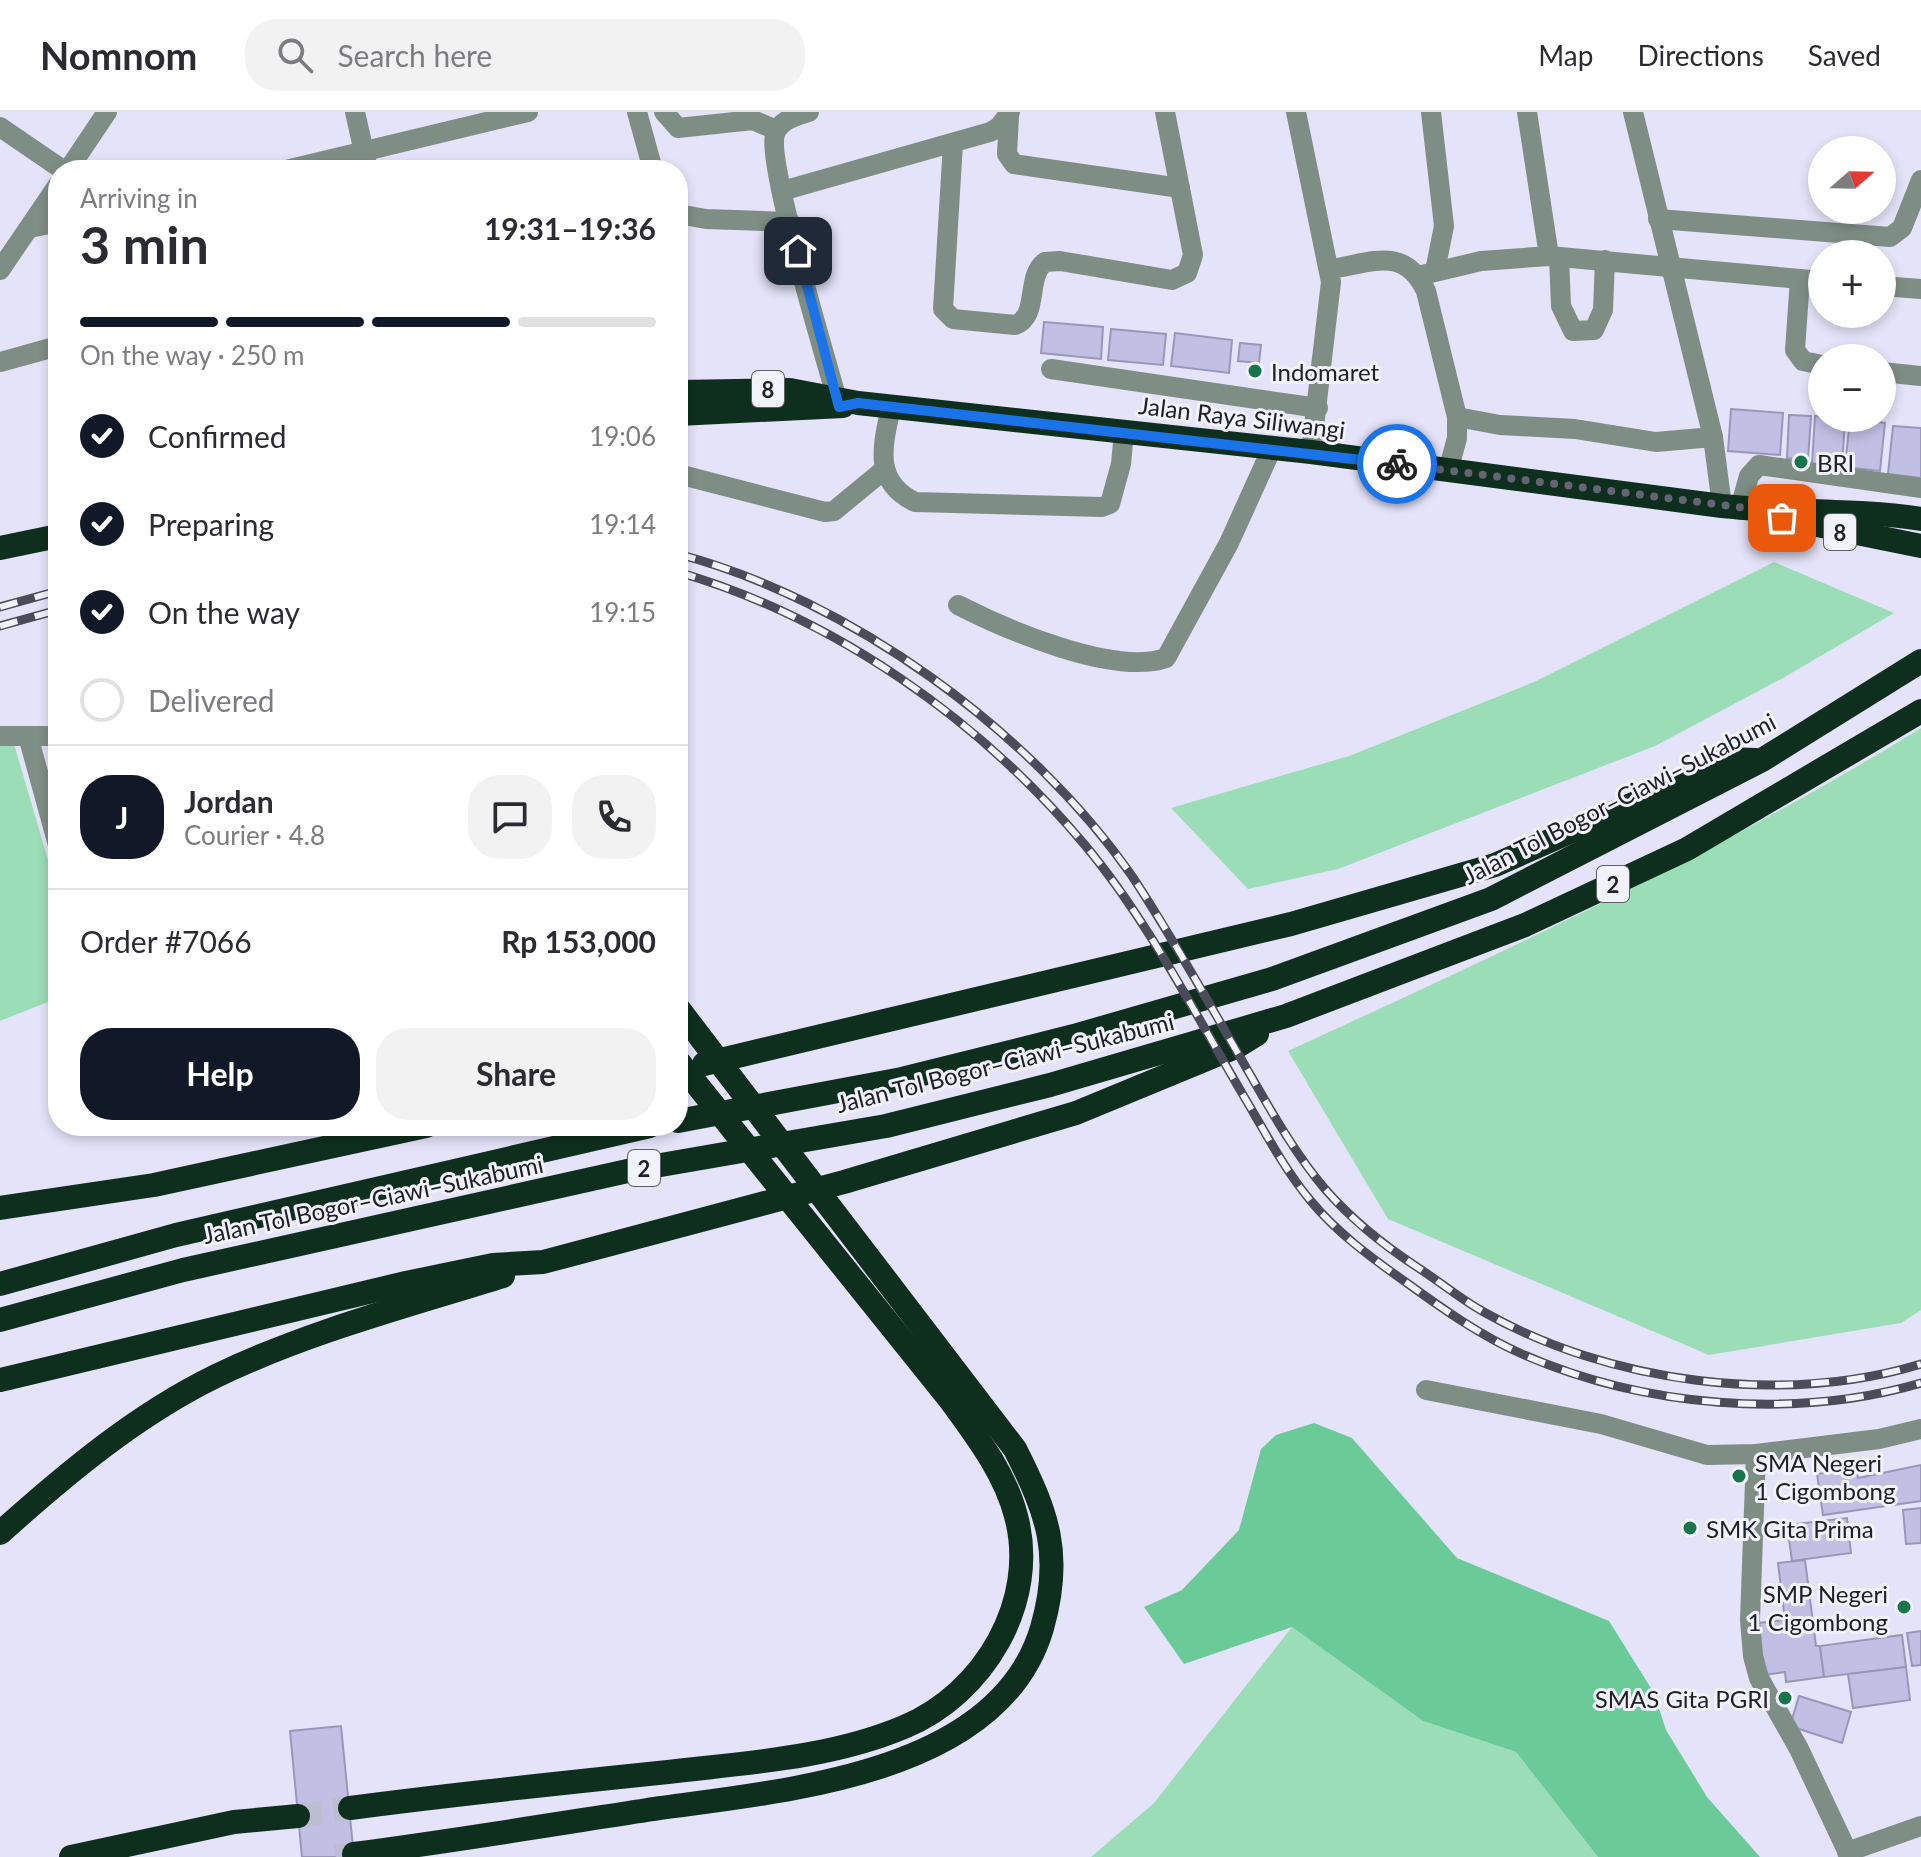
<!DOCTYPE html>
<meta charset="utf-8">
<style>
:root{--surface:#fff;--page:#f2f2f3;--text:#2b2b33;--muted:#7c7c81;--line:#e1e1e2;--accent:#111827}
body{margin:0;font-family:Lato,sans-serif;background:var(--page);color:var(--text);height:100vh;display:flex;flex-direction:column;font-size:30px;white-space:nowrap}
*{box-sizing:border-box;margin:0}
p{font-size:26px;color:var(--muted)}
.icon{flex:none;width:44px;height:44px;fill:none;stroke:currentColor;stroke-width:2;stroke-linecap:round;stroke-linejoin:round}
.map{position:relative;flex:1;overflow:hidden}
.panel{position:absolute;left:48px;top:48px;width:640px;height:976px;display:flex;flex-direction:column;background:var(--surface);border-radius:32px;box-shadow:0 4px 12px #0003}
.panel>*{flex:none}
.needle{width:52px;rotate:70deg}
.tools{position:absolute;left:1808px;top:24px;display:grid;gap:16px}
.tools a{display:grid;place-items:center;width:88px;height:88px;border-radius:50%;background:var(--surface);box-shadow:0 4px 12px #0003;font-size:40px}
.pin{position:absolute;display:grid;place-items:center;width:68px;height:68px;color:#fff;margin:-34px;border-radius:16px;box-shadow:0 4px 12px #0006}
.courier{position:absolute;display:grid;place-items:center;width:80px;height:80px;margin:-40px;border:6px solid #1a73e8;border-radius:50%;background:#fff;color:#222;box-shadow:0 2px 10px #0007}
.overview em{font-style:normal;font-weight:700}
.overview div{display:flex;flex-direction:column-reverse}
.overview{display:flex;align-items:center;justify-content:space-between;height:136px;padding:0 32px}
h1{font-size:52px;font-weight:700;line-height:60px}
.bar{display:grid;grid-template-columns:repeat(4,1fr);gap:12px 8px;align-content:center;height:96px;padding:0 32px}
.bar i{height:10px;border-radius:6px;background:var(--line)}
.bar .current{background:var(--accent)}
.bar p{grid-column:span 4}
.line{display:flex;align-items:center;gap:20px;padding:0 32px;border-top:2px solid var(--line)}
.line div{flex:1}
.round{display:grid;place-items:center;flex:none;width:84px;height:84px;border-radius:32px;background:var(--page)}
ol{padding:0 32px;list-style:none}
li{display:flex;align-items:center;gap:24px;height:88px}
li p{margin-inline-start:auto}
li .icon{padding:8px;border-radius:50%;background:var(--accent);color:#fff;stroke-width:4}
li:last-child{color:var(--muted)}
li i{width:44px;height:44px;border:4px solid var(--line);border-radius:50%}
.cta{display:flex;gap:16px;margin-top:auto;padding:16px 32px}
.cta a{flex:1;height:92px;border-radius:32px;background:var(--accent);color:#fff;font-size:32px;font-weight:700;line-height:92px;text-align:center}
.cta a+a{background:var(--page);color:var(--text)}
header{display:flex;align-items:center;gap:48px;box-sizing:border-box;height:112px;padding:0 40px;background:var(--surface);border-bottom:2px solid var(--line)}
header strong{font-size:38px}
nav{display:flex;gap:44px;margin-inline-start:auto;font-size:28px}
.search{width:560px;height:72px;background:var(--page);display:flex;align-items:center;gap:20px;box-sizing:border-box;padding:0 28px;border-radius:32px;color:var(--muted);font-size:30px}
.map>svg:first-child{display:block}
.green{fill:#9bddb7}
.forest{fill:#6bcb98}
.building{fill:#c1c0e4;stroke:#9897b9;stroke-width:2}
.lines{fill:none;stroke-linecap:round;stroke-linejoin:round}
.highway-tunnel{stroke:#bdbcd0;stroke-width:24;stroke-dasharray:24 12;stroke-linecap:butt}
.minor{stroke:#7f8e85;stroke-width:20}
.highway{stroke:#0e2f1e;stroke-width:24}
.rail-casing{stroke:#4b4b5a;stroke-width:9}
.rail{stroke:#f2f2fa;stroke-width:6;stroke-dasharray:18;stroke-linecap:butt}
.done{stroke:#656474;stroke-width:8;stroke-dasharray:0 14.4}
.route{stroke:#1a73e8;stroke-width:10}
.poi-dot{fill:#16754b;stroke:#f2f2fa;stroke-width:3}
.labels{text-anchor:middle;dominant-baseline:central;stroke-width:6;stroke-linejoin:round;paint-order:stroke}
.shield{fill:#f2f2fa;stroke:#5f5f6a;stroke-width:2}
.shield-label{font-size:22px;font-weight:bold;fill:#20202d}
.poi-label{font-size:24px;fill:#20202d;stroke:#f2f2fa;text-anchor:start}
.street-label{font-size:24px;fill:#20202d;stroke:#f2f2fa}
</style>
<header>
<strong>Nomnom</strong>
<div class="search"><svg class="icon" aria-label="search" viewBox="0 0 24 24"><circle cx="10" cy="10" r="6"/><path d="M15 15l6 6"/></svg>Search here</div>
<nav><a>Map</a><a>Directions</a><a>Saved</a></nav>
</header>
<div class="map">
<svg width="1921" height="1745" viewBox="0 0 1921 1745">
<rect width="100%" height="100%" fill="#e4e3f9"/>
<!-- green -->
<g class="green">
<path d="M1774,450L1894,501L1783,566L1655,634L1338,757L1248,777L1171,696L1349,644L1534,570Z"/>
<path d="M1921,616V1198L1901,1211L1709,1243L1388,1107L1288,939C1503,840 1719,741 1921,616Z"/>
<path d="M14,632L58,782V886L0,909V634Z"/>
<path d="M1292,1515L1423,1609L1516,1640L1598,1745H1091L1154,1691Z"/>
</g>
<!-- forest -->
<path class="forest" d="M1314,1311L1352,1326L1457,1446L1609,1509L1654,1581L1666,1618L1707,1685L1760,1745H1598L1516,1640L1423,1609L1292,1515L1184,1552L1144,1495L1182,1478L1239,1418L1261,1337L1276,1323Z"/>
<!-- building -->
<g class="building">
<path d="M1044,210L1103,215L1101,247L1041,241Z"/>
<path d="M1111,217L1166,222L1163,253L1108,248Z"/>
<path d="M1175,221L1232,228L1229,261L1171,254Z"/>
<path d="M1240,231L1261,233L1259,251L1238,249Z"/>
<path d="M1731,297L1783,301L1780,343L1728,339Z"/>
<path d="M1789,303L1811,304L1808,347L1787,346Z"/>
<path d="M1815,304L1845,307L1842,356L1812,353Z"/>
<path d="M1850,307L1885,311L1880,359L1845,355Z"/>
<path d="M1893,314L1921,316V366L1888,362Z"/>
<path d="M1921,1353V1389L1823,1403L1817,1362L1856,1356L1858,1366Z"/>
<path d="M1921,1396V1431L1906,1432L1903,1398Z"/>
<path d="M1847,1406L1851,1441L1792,1449L1787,1413Z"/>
<path d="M1805,1448L1816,1534H1820L1824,1565L1786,1570L1785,1560L1764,1563L1758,1511L1785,1508L1778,1451Z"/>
<path d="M1921,1519V1553L1912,1554L1907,1521Z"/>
<path d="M1902,1523L1906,1555L1824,1565L1820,1534Z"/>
<path d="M1906,1555L1910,1588L1853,1596L1848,1562Z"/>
<path d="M1799,1584L1851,1600L1842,1631L1790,1614Z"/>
<path d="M341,1614L354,1745H302L290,1619Z"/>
</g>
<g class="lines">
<!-- highway-tunnel -->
<g class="highway-tunnel">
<path d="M298,1704L350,1696"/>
<path d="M336,1745L354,1742"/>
</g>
<!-- minor -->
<g class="minor">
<path d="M355,0L368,58"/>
<path d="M637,0L653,58"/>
<path d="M664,0L678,16L753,8L776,18"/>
<path d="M809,0C796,4 780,8 775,22C766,51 828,253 839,295"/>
<path d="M1296,0L1331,170L1311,340"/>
<path d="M1431,0L1444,114L1435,159"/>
<path d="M1527,0L1549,144"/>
<path d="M1633,0L1713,325L1722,394"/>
<path d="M1009,4L1007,42L1014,52L1180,76"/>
<path d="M0,15L63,58"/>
<path d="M953,31L943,197L953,207L1015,213C1040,204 1025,165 1045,150L1060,149L1172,168L1187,161L1193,143L1165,0"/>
<path d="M68,58L107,0"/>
<path d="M286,58L528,0"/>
<path d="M782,79L990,20L999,15L1010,0"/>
<path d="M678,102L706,107L790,110"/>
<path d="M1658,107L1890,125L1902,116L1921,68"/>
<path d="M30,116L58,110"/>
<path d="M1559,145L1561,194L1573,219L1594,218L1603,198L1605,148"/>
<path d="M1330,157C1372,151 1404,133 1426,179L1457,305V326L1448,359"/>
<path d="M0,158L58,73"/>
<path d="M1418,164L1481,149L1549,144L1822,169"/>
<path d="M1800,167L1795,238L1803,249L1822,253"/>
<path d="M1882,174L1921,177"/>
<path d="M0,250L58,234"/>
<path d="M1051,257L1318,296"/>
<path d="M1882,260L1921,264"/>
<path d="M891,295C883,333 872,369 915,390L1102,395L1110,392L1121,352L1124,320"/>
<path d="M1457,305L1500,313L1575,317L1656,330L1713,325"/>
<path d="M678,362L825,400L834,399L885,357"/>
<path d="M1740,396L1749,364L1759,353L1921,376"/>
<path d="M958,493C1007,518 1114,564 1166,546L1229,431L1272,336"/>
<path d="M0,624H58"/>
<path d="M28,624L58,733"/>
<path d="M1426,1278L1601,1312L1707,1343L1756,1342L1879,1327L1921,1317"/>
<path d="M1756,1342L1750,1508L1753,1544L1759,1566L1799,1637L1850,1745"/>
<path d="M1847,1740L1921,1714"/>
</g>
<!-- highway -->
<g class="highway">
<path d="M678,280L790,278L858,291L1311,340L1722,394C1788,401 1855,397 1921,407"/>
<path d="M678,302L843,294"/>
<path d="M1778,405L1921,434"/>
<path d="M0,436L58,424"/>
<path d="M704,952L1291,812L1495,753L1647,686L1707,654L1727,647L1755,648"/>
<path d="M678,1009L902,967L1074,924L1272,867L1491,787L1762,648L1921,549"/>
<path d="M0,1096L154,1073L426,1014"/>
<path d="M0,1172L176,1123L650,1014"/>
<path d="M0,1208L183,1158L632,1058L886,1014L1050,973L1286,904L1525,813L1687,737L1921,599"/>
<path d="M0,1268L406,1171L493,1153L543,1150L844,1070L1076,1001L1236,935L1257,922"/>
<path d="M0,1421C66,1362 136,1303 216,1264C307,1220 407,1194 503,1164"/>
<path d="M350,1696C455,1682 561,1671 668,1660C745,1651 831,1646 904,1615C984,1582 1039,1489 1016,1404C1005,1361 977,1325 951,1289L678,949"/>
<path d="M354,1742C452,1729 550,1713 647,1698C776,1679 998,1666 1042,1516C1063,1443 1048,1402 1015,1337L678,896"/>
<path d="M71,1745L234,1710L298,1704"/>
</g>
<!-- rail casing -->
<g class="rail-casing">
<g id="rail">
<path d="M678,442C849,487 1031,619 1132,764C1171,823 1205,884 1240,945C1266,990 1292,1038 1325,1077C1353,1109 1382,1132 1417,1155C1439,1169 1459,1186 1482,1199C1608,1271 1782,1294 1921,1252"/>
<path d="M678,460C835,506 979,607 1084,732C1148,808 1195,902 1246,988C1266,1022 1285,1058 1310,1088C1337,1121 1373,1147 1407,1171C1443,1197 1481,1224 1522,1242C1643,1295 1794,1308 1921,1271"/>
<path d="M0,495L58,479"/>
<path d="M0,514L58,498"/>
</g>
</g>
<!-- rail -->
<use href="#rail" class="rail"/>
</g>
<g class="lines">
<!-- done -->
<path class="done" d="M1397,352L1762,398L1782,406"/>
<!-- route -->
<path class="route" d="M798,139L839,295L858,291L1397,352"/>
</g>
<!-- markers -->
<g class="poi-dot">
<circle cx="1255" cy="259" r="8"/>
<circle cx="1801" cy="350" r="8"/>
<circle cx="1739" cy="1364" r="8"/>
<circle cx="1690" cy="1416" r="8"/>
<circle cx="1904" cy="1495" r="8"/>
<circle cx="1785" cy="1586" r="8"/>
</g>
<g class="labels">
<!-- shield labels -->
<g class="shield">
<rect x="752" y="259" width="32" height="36" rx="6"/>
<rect x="1824" y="402" width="32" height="36" rx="6"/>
<rect x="1597" y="754" width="32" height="36" rx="6"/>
<rect x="628" y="1038" width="32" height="36" rx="6"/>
</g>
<g class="shield-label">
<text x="768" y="277">8</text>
<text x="1840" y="420">8</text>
<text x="1613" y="772">2</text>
<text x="644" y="1056">2</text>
</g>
<!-- poi labels -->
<g class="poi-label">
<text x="1271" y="259">Indomaret</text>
<text x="1817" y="350">BRI</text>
<text x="1755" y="1350">SMA Negeri<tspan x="1755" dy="28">1 Cigombong</tspan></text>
<text x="1706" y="1416">SMK Gita Prima</text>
<text x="1888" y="1481" text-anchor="end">SMP Negeri<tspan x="1888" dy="28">1 Cigombong</tspan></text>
<text x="1769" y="1586" text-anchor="end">SMAS Gita PGRI</text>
</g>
<!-- street labels -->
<g class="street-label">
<text transform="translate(1242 305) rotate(7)">Jalan Raya Siliwangi</text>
<text transform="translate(1619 686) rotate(-27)">Jalan Tol Bogor–Ciawi–Sukabumi</text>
<text transform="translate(1005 950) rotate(-14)">Jalan Tol Bogor–Ciawi–Sukabumi</text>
<text transform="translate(373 1087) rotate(-12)">Jalan Tol Bogor–Ciawi–Sukabumi</text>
</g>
</g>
</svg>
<div class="tools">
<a><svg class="needle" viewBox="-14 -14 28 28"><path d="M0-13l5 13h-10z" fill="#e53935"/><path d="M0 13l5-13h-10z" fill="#7c7c81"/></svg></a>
<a>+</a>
<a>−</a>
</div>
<div class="pin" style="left:1782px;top:406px;background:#ea580c"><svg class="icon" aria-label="bag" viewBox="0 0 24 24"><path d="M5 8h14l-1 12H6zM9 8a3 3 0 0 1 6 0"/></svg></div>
<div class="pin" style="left:798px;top:139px;background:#1f2937"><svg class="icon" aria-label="home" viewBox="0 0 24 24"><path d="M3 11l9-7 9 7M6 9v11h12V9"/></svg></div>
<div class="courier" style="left:1397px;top:352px"><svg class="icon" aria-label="bike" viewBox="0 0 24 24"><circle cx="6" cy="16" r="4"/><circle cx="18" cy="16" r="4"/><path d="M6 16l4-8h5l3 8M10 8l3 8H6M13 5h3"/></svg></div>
<section class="panel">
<div class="overview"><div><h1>3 min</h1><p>Arriving in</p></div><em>19:31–19:36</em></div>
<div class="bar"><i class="current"></i><i class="current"></i><i class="current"></i><i></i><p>On the way · 250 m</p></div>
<ol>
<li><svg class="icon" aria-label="check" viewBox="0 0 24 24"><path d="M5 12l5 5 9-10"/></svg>Confirmed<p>19:06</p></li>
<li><svg class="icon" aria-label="check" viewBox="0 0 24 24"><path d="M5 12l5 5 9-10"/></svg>Preparing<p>19:14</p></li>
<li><svg class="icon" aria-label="check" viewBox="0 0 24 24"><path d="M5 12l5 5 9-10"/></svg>On the way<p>19:15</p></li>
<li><i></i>Delivered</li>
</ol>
<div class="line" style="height:144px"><b class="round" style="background:var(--accent);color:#fff">J</b><div><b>Jordan</b><p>Courier · 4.8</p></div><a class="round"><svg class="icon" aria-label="chat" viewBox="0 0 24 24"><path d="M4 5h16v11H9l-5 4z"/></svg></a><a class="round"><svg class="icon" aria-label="phone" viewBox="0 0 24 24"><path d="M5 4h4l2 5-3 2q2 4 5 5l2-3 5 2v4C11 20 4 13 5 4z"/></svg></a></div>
<div class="line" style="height:104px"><div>Order #7066</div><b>Rp 153,000</b></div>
<div class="cta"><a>Help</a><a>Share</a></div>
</section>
</div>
